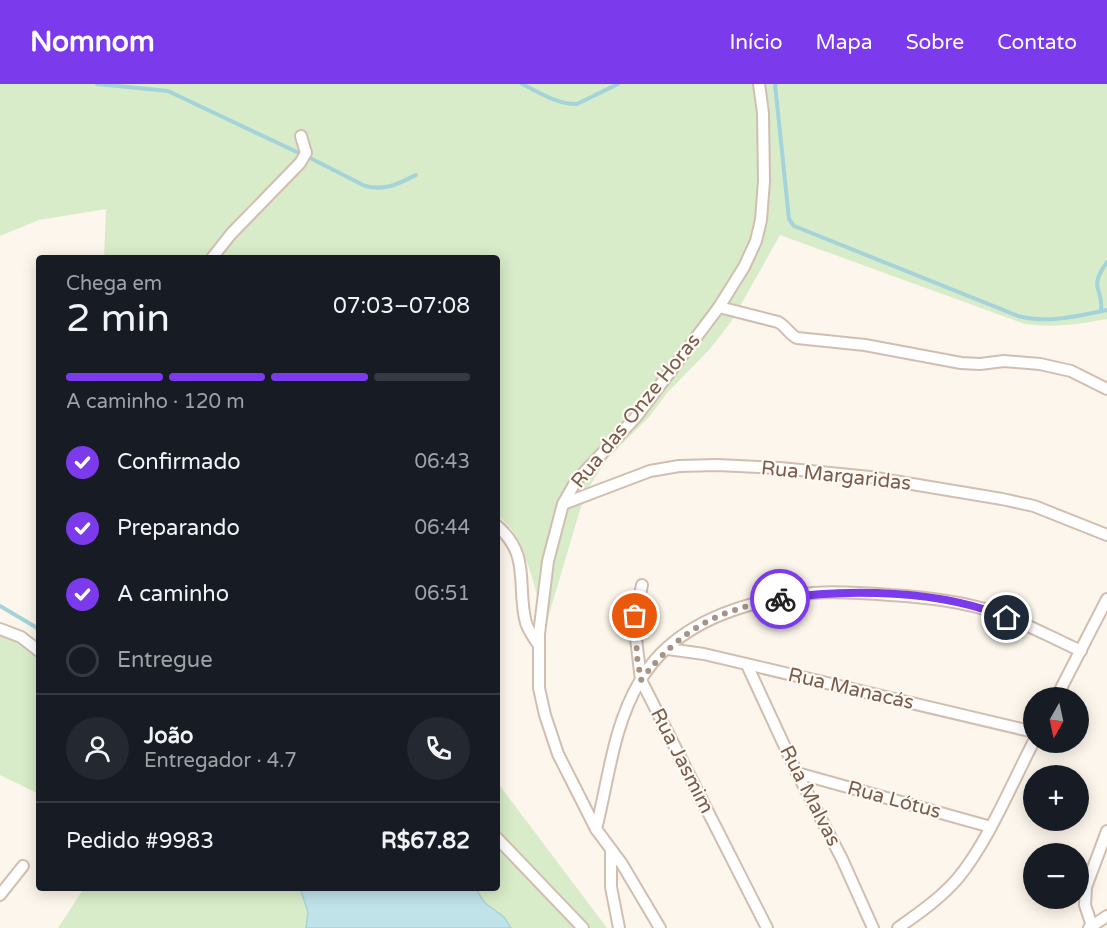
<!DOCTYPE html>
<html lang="pt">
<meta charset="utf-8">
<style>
:root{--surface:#171b24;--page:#242831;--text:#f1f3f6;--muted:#9ea1a6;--line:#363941;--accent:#7c3aed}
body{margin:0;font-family:"Varela Round",sans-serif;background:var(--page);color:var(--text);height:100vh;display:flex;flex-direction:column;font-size:22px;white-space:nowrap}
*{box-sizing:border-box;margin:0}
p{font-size:20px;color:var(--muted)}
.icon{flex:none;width:33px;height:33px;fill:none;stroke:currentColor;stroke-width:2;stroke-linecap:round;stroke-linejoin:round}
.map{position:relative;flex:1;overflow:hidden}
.drawer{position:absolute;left:36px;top:171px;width:464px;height:636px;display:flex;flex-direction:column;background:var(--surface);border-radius:6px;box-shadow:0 3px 15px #0003}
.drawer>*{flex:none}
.needle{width:39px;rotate:189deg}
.buttons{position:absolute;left:1023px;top:603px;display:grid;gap:12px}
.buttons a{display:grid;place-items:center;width:66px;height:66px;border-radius:50%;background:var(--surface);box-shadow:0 3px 15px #0003;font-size:30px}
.pin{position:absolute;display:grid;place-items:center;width:51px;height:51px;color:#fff;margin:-26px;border:3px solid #fff;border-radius:50%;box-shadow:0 2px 6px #0007}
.courier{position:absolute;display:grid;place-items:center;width:60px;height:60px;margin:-30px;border:4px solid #7c3aed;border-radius:50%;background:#fff;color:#222;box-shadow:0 2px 8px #0007}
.summary em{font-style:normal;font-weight:600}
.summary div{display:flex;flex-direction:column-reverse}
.summary{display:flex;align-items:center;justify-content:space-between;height:102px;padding:0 30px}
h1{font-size:39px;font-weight:600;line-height:45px}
.bar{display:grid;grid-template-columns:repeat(4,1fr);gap:9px 6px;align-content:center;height:72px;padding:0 30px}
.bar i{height:8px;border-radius:4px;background:var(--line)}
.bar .selected{background:var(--accent)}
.bar p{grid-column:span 4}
.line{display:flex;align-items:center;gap:15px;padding:0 30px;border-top:2px solid var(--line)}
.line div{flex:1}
.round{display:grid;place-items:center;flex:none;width:63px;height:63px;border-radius:32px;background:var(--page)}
ol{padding:0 30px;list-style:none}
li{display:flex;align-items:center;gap:18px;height:66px}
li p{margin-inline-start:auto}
li .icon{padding:6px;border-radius:50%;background:var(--accent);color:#fff;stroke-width:4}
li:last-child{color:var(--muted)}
li i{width:33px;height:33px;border:3px solid var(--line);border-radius:50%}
header{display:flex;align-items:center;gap:36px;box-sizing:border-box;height:84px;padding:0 30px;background:var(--accent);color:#fff}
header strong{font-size:28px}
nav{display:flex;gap:33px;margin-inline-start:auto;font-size:21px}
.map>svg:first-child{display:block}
.green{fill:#d8ecc9}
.water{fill:#bfe3e8;stroke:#a5d3da;stroke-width:1.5}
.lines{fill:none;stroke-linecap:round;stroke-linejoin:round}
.stream{stroke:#a5d3da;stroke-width:4}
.street-casing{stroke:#d1beb0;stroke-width:14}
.street{stroke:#fff;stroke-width:10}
.done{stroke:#a89285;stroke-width:6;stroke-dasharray:0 10.8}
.route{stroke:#7c3aed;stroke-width:8}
.labels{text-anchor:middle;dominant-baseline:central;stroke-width:4.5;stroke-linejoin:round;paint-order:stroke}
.street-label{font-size:20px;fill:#7a5c4d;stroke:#fffaf3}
</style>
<header>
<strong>Nomnom</strong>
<nav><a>Início</a><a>Mapa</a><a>Sobre</a><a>Contato</a></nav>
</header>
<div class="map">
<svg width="1107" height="844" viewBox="0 0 1107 844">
<rect width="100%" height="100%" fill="#fdf6ec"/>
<!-- green -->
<g class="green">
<path d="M0,0H1107V235C1079,240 1054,244 1025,240L780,151L731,238L709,266L667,309L650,332L607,375L589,403L579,429L545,544C538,516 524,445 497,432L496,174H104L106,125L39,136L0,152Z"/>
<path d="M0,540L39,557V710L0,691Z"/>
<path d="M497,698L607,844H58L84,804H496Z"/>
</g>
<!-- water -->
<path class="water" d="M300,804H475L485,819L504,833L511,844H306L308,828Z"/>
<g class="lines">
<!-- stream -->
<g class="stream">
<path d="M97,0L168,7L301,70"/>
<path d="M522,0C538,8 558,21 577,20L618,0"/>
<path d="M775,0L789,135L794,142L1018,232C1048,240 1077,232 1107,226"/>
<path d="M312,75L365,102C385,107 398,100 416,91"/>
<path d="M1101,227C1104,202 1087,207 1107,178"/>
<path d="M0,522L39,545"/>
</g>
<!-- street casing -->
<g class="street-casing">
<g id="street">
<path d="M212,174L231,150L300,79L306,69L301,52"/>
<path d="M719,223L778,238C786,242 789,250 797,254L865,261L961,279L980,280L1004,277L1040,280L1071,287L1107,305"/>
<path d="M563,420L650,387L679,382L717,381L780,384L870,393L1002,415L1034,422L1107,451"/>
<path d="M496,441C532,471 516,502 526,539C529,547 533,553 538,560"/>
<path d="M642,501L634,538L641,596L767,844"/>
<path d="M0,545L21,553L39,567"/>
<path d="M668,565L704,570L1034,648"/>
<path d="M747,581L797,689L842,775L873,844"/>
<path d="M1056,614L1107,515"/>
<path d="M797,689L991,743"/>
<path d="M596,745C609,694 613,642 640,597C675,537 749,516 813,509C839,507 865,509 890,511C925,513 961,517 994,528C1024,538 1052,554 1081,567"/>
<path d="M496,753L583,844"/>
<path d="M611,766V803L619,844"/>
<path d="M0,811L23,782"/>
<path d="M1092,842L1085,821L1086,803L1107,747"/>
<path d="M660,844L622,780L596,745L558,670L545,631L539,604V550L548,477L563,420L576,397L636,333L719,223L744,183L756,157L761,136L764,97L763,29L759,0"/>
<path d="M898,844C919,829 941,814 958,794C988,758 1012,699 1034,657"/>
<path d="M1089,844L1107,832"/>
</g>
</g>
<!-- street -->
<use href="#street" class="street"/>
</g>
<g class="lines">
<!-- done -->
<path class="done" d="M635,532L637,573L641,596C681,545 717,526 780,515"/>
<!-- route -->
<path class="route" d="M780,515C847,504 944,506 1007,534"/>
</g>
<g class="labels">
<!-- street labels -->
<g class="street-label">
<text transform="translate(636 327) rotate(-51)">Rua das Onze Horas</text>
<text transform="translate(836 392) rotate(6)">Rua Margaridas</text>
<text transform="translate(851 605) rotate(13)">Rua Manacás</text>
<text transform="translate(682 677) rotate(63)">Rua Jasmim</text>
<text transform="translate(810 712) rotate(63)">Rua Malvas</text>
<text transform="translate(894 716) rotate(15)">Rua Lótus</text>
</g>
</g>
</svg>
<div class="buttons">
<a><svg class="needle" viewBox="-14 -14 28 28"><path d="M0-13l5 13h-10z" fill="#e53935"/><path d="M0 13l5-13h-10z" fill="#9ea1a6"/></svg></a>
<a>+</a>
<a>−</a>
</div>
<div class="pin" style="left:635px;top:532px;background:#ea580c"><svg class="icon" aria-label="bag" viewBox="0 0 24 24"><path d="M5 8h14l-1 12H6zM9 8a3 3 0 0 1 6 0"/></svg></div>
<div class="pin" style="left:1007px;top:534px;background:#1f2937"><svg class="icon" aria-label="home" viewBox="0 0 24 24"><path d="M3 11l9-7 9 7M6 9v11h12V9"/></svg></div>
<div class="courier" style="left:780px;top:515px"><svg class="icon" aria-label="bike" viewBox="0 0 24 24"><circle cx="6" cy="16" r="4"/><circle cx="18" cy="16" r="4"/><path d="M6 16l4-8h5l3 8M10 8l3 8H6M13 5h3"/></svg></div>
<section class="drawer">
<div class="summary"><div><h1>2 min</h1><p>Chega em</p></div><em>07:03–07:08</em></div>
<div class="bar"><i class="selected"></i><i class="selected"></i><i class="selected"></i><i></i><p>A caminho · 120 m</p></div>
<ol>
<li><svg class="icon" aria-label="check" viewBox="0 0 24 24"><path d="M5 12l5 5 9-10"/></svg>Confirmado<p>06:43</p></li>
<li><svg class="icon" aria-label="check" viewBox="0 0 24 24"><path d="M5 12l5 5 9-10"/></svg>Preparando<p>06:44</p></li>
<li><svg class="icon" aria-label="check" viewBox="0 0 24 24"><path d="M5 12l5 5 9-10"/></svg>A caminho<p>06:51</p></li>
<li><i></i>Entregue</li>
</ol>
<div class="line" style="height:108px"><a class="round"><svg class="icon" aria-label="person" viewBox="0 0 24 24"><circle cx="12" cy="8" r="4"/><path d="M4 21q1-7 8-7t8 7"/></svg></a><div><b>João</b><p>Entregador · 4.7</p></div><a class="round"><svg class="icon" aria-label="phone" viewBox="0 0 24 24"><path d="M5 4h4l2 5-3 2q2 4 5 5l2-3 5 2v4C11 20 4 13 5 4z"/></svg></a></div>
<div class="line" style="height:78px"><div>Pedido #9983</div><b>R$67.82</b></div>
</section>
</div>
